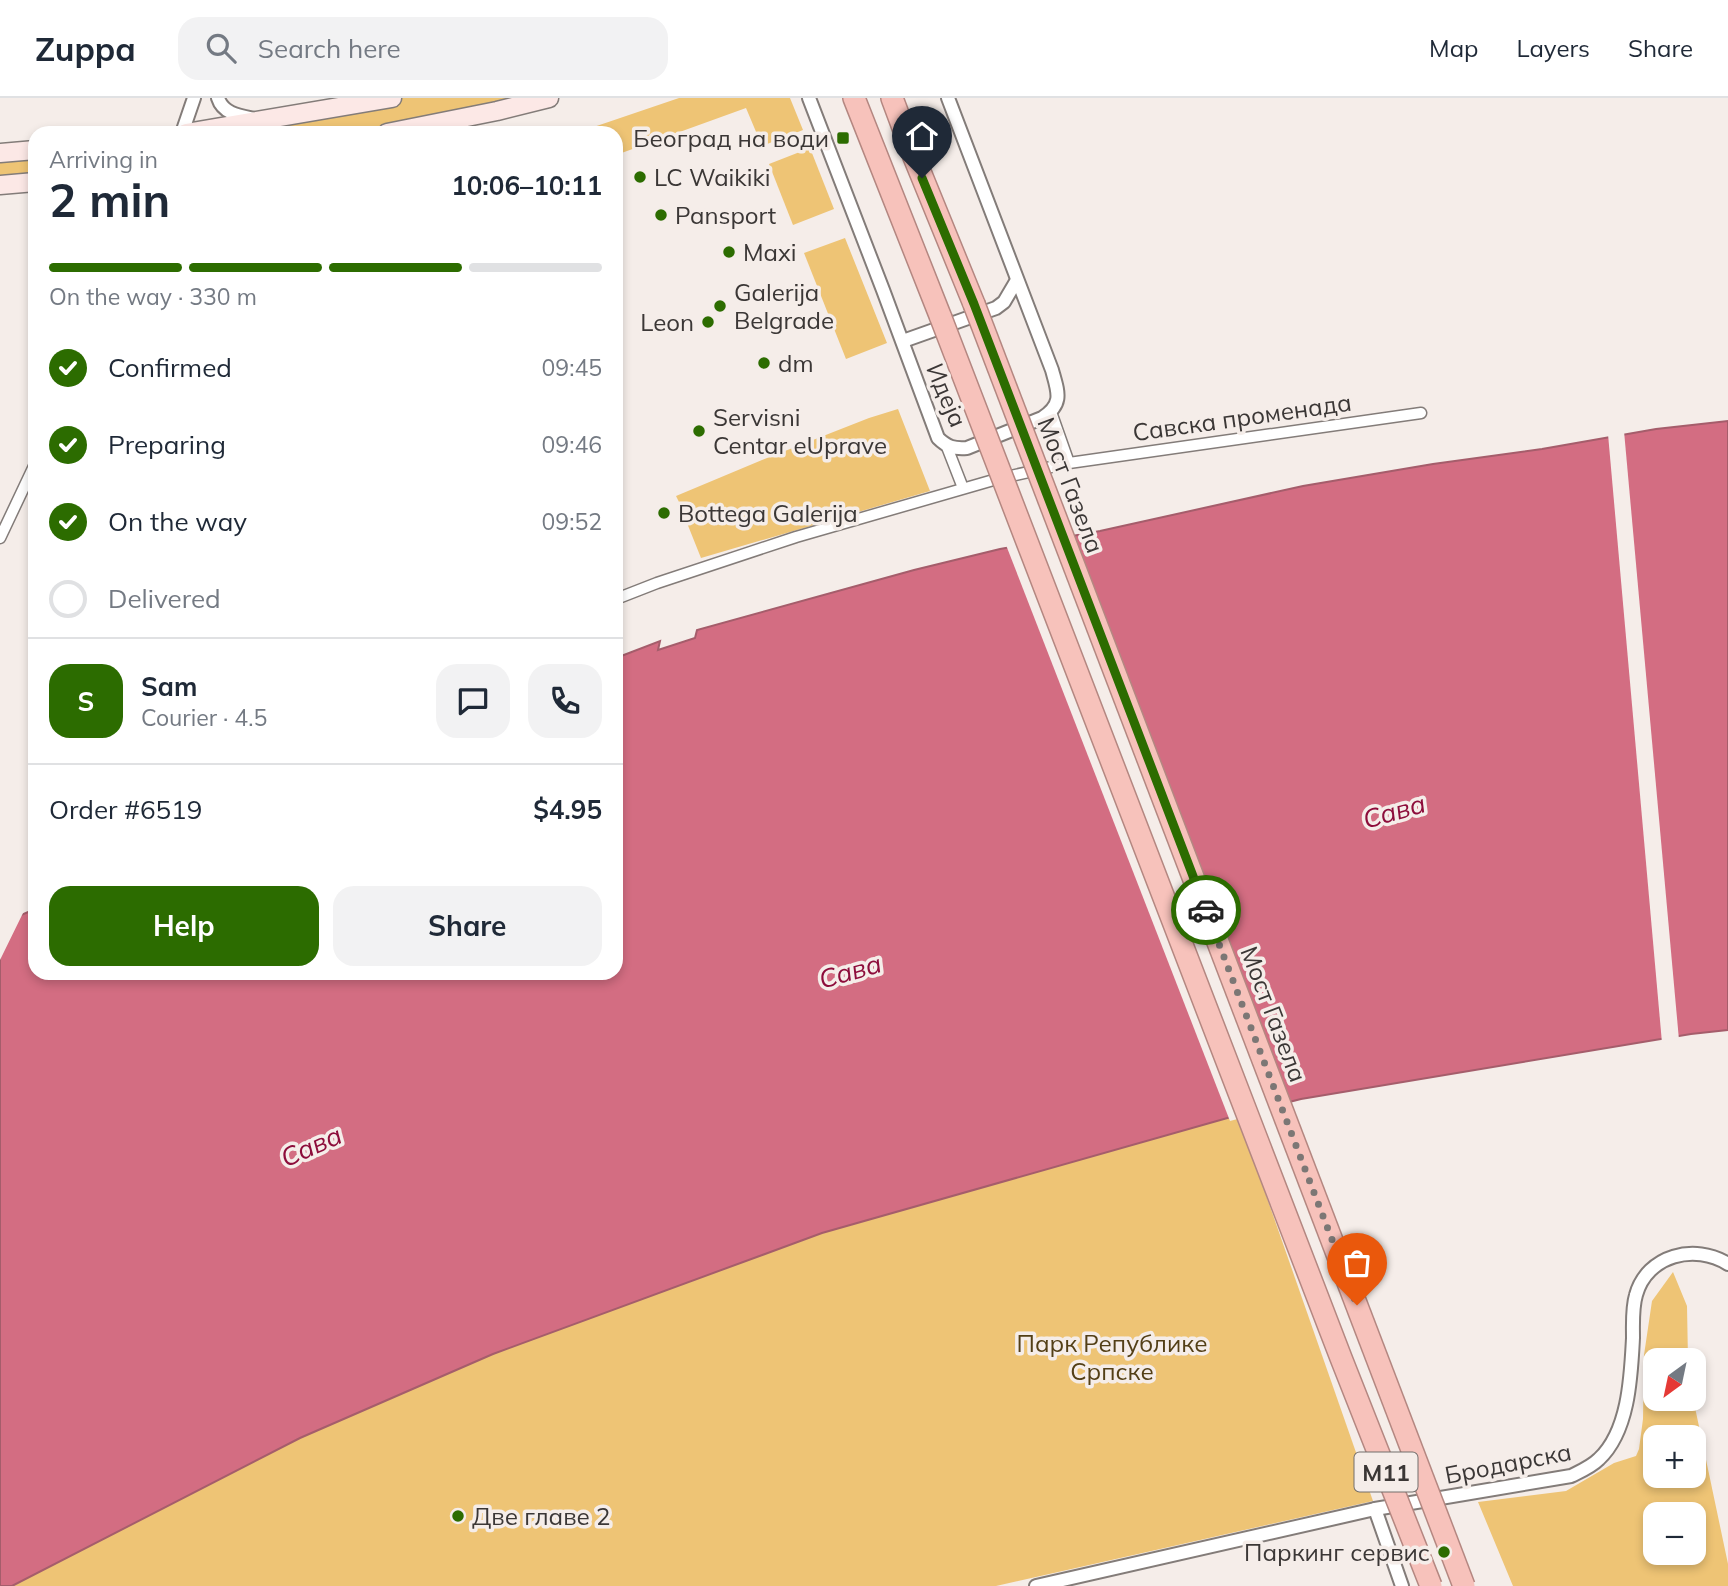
<!DOCTYPE html>
<meta charset="utf-8">
<style>
:root{--surface:#fff;--page:#f2f2f3;--text:#1f2937;--muted:#747a83;--line:#e0e1e3;--accent:#2c6c00}
body{margin:0;font-family:Mulish,sans-serif;background:var(--page);color:var(--text);height:100vh;display:flex;flex-direction:column;font-size:26px;white-space:nowrap}
*{box-sizing:border-box;margin:0}
p{font-size:23px;color:var(--muted)}
.icon{flex:none;width:38px;height:38px;fill:none;stroke:currentColor;stroke-width:2;stroke-linecap:round;stroke-linejoin:round}
.map{position:relative;flex:1;overflow:hidden}
.sheet{position:absolute;left:28px;top:28px;width:595px;height:854px;display:flex;flex-direction:column;background:var(--surface);border-radius:21px;box-shadow:0 4px 10px #0003}
.sheet>*{flex:none}
.needle{width:46px;rotate:213deg}
.tools{position:absolute;left:1643px;top:1250px;display:grid;gap:14px}
.tools a{display:grid;place-items:center;width:63px;height:63px;border-radius:14px;background:var(--surface);box-shadow:0 4px 10px #0003;font-size:35px}
.pin{position:absolute;display:grid;place-items:center;width:60px;height:60px;color:#fff;margin:-72px -30px;border-radius:50% 50% 50% 0;rotate:-45deg;box-shadow:0 0 7px #0007}
.pin .icon{rotate:45deg}
.courier{position:absolute;display:grid;place-items:center;width:70px;height:70px;margin:-35px;border:5px solid #2c6c00;border-radius:50%;background:#fff;color:#222;box-shadow:0 2px 9px #0007}
.overview em{font-style:normal;font-weight:700}
.overview div{display:flex;flex-direction:column-reverse}
.overview{display:flex;align-items:center;justify-content:space-between;height:119px;padding:0 21px}
h1{font-size:46px;font-weight:700;line-height:52px}
.bar{display:grid;grid-template-columns:repeat(4,1fr);gap:10px 7px;align-content:center;height:84px;padding:0 21px}
.bar i{height:9px;border-radius:5px;background:var(--line)}
.bar .on{background:var(--accent)}
.bar p{grid-column:span 4}
.line{display:flex;align-items:center;gap:18px;padding:0 21px;border-top:2px solid var(--line)}
.line div{flex:1}
.round{display:grid;place-items:center;flex:none;width:74px;height:74px;border-radius:21px;background:var(--page)}
ol{padding:0 21px;list-style:none}
li{display:flex;align-items:center;gap:21px;height:77px}
li p{margin-inline-start:auto}
li .icon{padding:7px;border-radius:50%;background:var(--accent);color:#fff;stroke-width:4}
li:last-child{color:var(--muted)}
li i{width:38px;height:38px;border:4px solid var(--line);border-radius:50%}
.primary-button{display:flex;gap:14px;margin-top:auto;padding:14px 21px}
.primary-button a{flex:1;height:80px;border-radius:21px;background:var(--accent);color:#fff;font-size:28px;font-weight:700;line-height:80px;text-align:center}
.primary-button a+a{background:var(--page);color:var(--text)}
header{display:flex;align-items:center;gap:42px;box-sizing:border-box;height:98px;padding:0 35px;background:var(--surface);border-bottom:2px solid var(--line)}
header strong{font-size:33px}
nav{display:flex;gap:38px;margin-inline-start:auto;font-size:24px}
.search{width:490px;height:63px;background:var(--page);display:flex;align-items:center;gap:18px;box-sizing:border-box;padding:0 24px;border-radius:21px;color:var(--muted);font-size:26px}
.map>svg:first-child{display:block}
.green{fill:#eec475;fill-rule:evenodd}
.water{fill:#d36d82;stroke:#a55d6b;stroke-width:2}
.pier{fill:#f5ede9}
.lines{fill:none;stroke-linecap:round;stroke-linejoin:round}
.pedestrian-casing{stroke:#837c79;stroke-width:13}
.minor-casing{stroke:#837c79;stroke-width:16}
.secondary-casing{stroke:#837c79;stroke-width:21}
.trunk-casing{stroke:#b48781;stroke-width:24}
.pedestrian{stroke:#fff;stroke-width:10}
.minor{stroke:#fff;stroke-width:12}
.secondary{stroke:#fce8e6;stroke-width:18}
.trunk{stroke:#f7c2bb;stroke-width:21}
.trunk-bridge-casing{stroke:#b48781;stroke-width:24;stroke-linecap:butt}
.trunk-bridge{stroke:#f7c2bb;stroke-width:21}
.done{stroke:#7c7775;stroke-width:7;stroke-dasharray:0 12.6}
.route{stroke:#2c6c00;stroke-width:9}
.poi-dot{fill:#2c6c00;stroke:#f5ede9;stroke-width:2.5}
.labels{text-anchor:middle;dominant-baseline:central;stroke-width:7;stroke-linejoin:round;paint-order:stroke}
.shield{fill:#f5ede9;stroke:#736e6c;stroke-width:2}
.shield-label{font-size:23px;font-weight:bold;fill:#3b3736}
.poi-label{font-size:24px;fill:#3b3736;stroke:#f5ede9;text-anchor:start}
.street-label{font-size:24px;fill:#3b3736;stroke:#f5ede9}
.park-label{font-size:24px;fill:#533f16;stroke:#f5ede9}
.water-label{font-size:26px;font-style:italic;fill:#8d0d3b;stroke:#f5ede9}
</style>
<header>
<strong>Zuppa</strong>
<div class="search"><svg class="icon" aria-label="search" viewBox="0 0 24 24"><circle cx="10" cy="10" r="6"/><path d="M15 15l6 6"/></svg>Search here</div>
<nav><a>Map</a><a>Layers</a><a>Share</a></nav>
</header>
<div class="map">
<svg width="1728" height="1488" viewBox="0 0 1728 1488">
<rect width="100%" height="100%" fill="#f5ede9"/>
<!-- green -->
<g class="green">
<path d="M392,0H518L387,35H182Z"/>
<path d="M679,0H790L803,32L762,48L746,10L616,57V35H576Z"/>
<path d="M810,50L834,111L793,127L769,66Z"/>
<path d="M35,52V84L0,87V55Z"/>
<path d="M845,140L887,245L846,261L804,155Z"/>
<path d="M898,311L930,393L701,460L681,410L679,411L678,408L680,406L676,398L762,362L869,320Z"/>
<path d="M1238,1017L1373,1403L996,1488H12L300,1340L493,1256L822,1135Z"/>
<path d="M1673,1174L1687,1208L1688,1262H1656V1300H1693L1728,1466V1488H1513L1478,1404L1566,1393L1614,1365L1636,1358L1639,1351L1643,1321L1644,1257L1652,1203ZM1656,1339H1694V1377H1656ZM1656,1416H1694V1454H1656Z"/>
</g>
<!-- water -->
<path class="water" d="M1728,323V932L1691,936L1301,1001L1238,1017L822,1135L493,1256L300,1340L12,1488H0V826L35,811V875H616V560L660,543L658,552L695,540L697,532L914,472L1000,451L1100,433L1303,388L1433,366L1542,351L1656,331Z"/>
<!-- pier -->
<g class="pier">
<path d="M1624,333L1679,942L1662,945L1608,336Z"/>
<path d="M1066,436L1283,1009L1230,1023L1006,447Z"/>
<path d="M25,811L24,813L0,862V822Z"/>
</g>
<g class="lines">
<!-- pedestrian casing -->
<g class="pedestrian-casing">
<g id="pedestrian">
<path d="M1051,314L1069,365"/>
<path d="M947,349L963,390"/>
<path d="M0,440L35,366"/>
<path d="M616,501L657,485L796,439L997,381L1069,365L1421,315"/>
</g>
</g>
<!-- minor casing -->
<g class="minor-casing">
<g id="minor">
<path d="M218,0C223,16 240,18 255,21"/>
<path d="M809,0L883,192L938,340C947,349 954,351 967,350L1042,320C1064,306 1058,294 1052,272L948,0"/>
<path d="M182,35L194,0"/>
<path d="M903,243L996,210L1004,204L1017,182"/>
<path d="M1375,1411L1402,1488"/>
<path d="M1036,1488L1375,1411L1571,1378C1581,1373 1591,1369 1599,1361C1629,1333 1631,1278 1633,1240C1633,1226 1632,1210 1636,1197C1647,1157 1695,1145 1728,1166"/>
</g>
</g>
<!-- secondary casing -->
<g class="secondary-casing">
<g id="secondary">
<path d="M186,35L392,0"/>
<path d="M387,35L497,13L549,0"/>
<path d="M0,55L35,52"/>
<path d="M0,87L35,84"/>
</g>
</g>
<!-- trunk casing -->
<g class="trunk-casing">
<g id="trunk">
<path d="M854,0L941,220"/>
<path d="M892,0L914,59L974,206"/>
</g>
</g>
<!-- pedestrian -->
<use href="#pedestrian" class="pedestrian"/>
<!-- minor -->
<use href="#minor" class="minor"/>
<!-- secondary -->
<use href="#secondary" class="secondary"/>
<!-- trunk -->
<use href="#trunk" class="trunk"/>
<!-- trunk-bridge casing -->
<g class="trunk-bridge-casing">
<g id="trunk-bridge">
<path d="M974,206L1464,1488"/>
<path d="M941,220L1341,1260L1431,1488"/>
</g>
</g>
<!-- trunk-bridge -->
<use href="#trunk-bridge" class="trunk-bridge"/>
</g>
<g class="lines">
<!-- done -->
<path class="done" d="M1206,812L1357,1207"/>
<!-- route -->
<path class="route" d="M922,80L974,206L1206,812"/>
</g>
<!-- markers -->
<g class="poi-dot">
<rect x="836" y="33" width="14" height="14" rx="3.5"/>
<circle cx="640" cy="79" r="7"/>
<circle cx="661" cy="117" r="7"/>
<circle cx="729" cy="154" r="7"/>
<circle cx="720" cy="208" r="7"/>
<circle cx="708" cy="224" r="7"/>
<circle cx="764" cy="265" r="7"/>
<circle cx="699" cy="333" r="7"/>
<circle cx="664" cy="415" r="7"/>
<circle cx="458" cy="1418" r="7"/>
<circle cx="1444" cy="1454" r="7"/>
</g>
<g class="labels">
<!-- shield labels -->
<rect class="shield" x="1354.5" y="1354.5" width="63" height="39" rx="5"/>
<g class="shield-label">
<text x="1386" y="1374">M11</text>
</g>
<!-- poi labels -->
<g class="poi-label">
<text x="829" y="40" text-anchor="end">Београд на води</text>
<text x="654" y="79">LC Waikiki</text>
<text x="675" y="117">Pansport</text>
<text x="743" y="154">Maxi</text>
<text x="734" y="194">Galerija<tspan x="734" dy="28">Belgrade</tspan></text>
<text x="694" y="224" text-anchor="end">Leon</text>
<text x="778" y="265">dm</text>
<text x="713" y="319">Servisni<tspan x="713" dy="28">Centar eUprave</tspan></text>
<text x="678" y="415">Bottega Galerija</text>
<text x="472" y="1418">Две главе 2</text>
<text x="1430" y="1454" text-anchor="end">Паркинг сервис</text>
</g>
<!-- street labels -->
<g class="street-label">
<text transform="translate(947 297) rotate(67)">Идеја</text>
<text transform="translate(1242 319) rotate(-8)">Савска променада</text>
<text transform="translate(1071 387) rotate(69)">Мост Газела</text>
<text transform="translate(1274 916) rotate(69)">Мост Газела</text>
<text transform="translate(1508 1365) rotate(-11)">Бродарска</text>
</g>
<!-- park labels -->
<g class="park-label">
<text x="1112" y="1245">Парк Републике<tspan x="1112" dy="28">Српске</tspan></text>
</g>
<!-- water labels -->
<g class="water-label">
<text transform="translate(1394 713) rotate(-16)">Сава</text>
<text transform="translate(850 873) rotate(-16)">Сава</text>
<text transform="translate(311 1048) rotate(-24)">Сава</text>
</g>
</g>
</svg>
<div class="tools">
<a><svg class="needle" viewBox="-14 -14 28 28"><path d="M0-13l5 13h-10z" fill="#e53935"/><path d="M0 13l5-13h-10z" fill="#747a83"/></svg></a>
<a>+</a>
<a>−</a>
</div>
<div class="pin" style="left:1357px;top:1207px;background:#ea580c"><svg class="icon" aria-label="bag" viewBox="0 0 24 24"><path d="M5 8h14l-1 12H6zM9 8a3 3 0 0 1 6 0"/></svg></div>
<div class="pin" style="left:922px;top:80px;background:#1f2937"><svg class="icon" aria-label="home" viewBox="0 0 24 24"><path d="M3 11l9-7 9 7M6 9v11h12V9"/></svg></div>
<div class="courier" style="left:1206px;top:812px"><svg class="icon" aria-label="car" viewBox="0 0 24 24"><path d="M5 17H2v-5l4-1 3-4h7l3 4 3 1v5h-3M9 17h6M6 11h13"/><circle cx="7" cy="17" r="2"/><circle cx="17" cy="17" r="2"/></svg></div>
<section class="sheet">
<div class="overview"><div><h1>2 min</h1><p>Arriving in</p></div><em>10:06–10:11</em></div>
<div class="bar"><i class="on"></i><i class="on"></i><i class="on"></i><i></i><p>On the way · 330 m</p></div>
<ol>
<li><svg class="icon" aria-label="check" viewBox="0 0 24 24"><path d="M5 12l5 5 9-10"/></svg>Confirmed<p>09:45</p></li>
<li><svg class="icon" aria-label="check" viewBox="0 0 24 24"><path d="M5 12l5 5 9-10"/></svg>Preparing<p>09:46</p></li>
<li><svg class="icon" aria-label="check" viewBox="0 0 24 24"><path d="M5 12l5 5 9-10"/></svg>On the way<p>09:52</p></li>
<li><i></i>Delivered</li>
</ol>
<div class="line" style="height:126px"><b class="round" style="background:var(--accent);color:#fff">S</b><div><b>Sam</b><p>Courier · 4.5</p></div><a class="round"><svg class="icon" aria-label="chat" viewBox="0 0 24 24"><path d="M4 5h16v11H9l-5 4z"/></svg></a><a class="round"><svg class="icon" aria-label="phone" viewBox="0 0 24 24"><path d="M5 4h4l2 5-3 2q2 4 5 5l2-3 5 2v4C11 20 4 13 5 4z"/></svg></a></div>
<div class="line" style="height:91px"><div>Order #6519</div><b>$4.95</b></div>
<div class="primary-button"><a>Help</a><a>Share</a></div>
</section>
</div>
